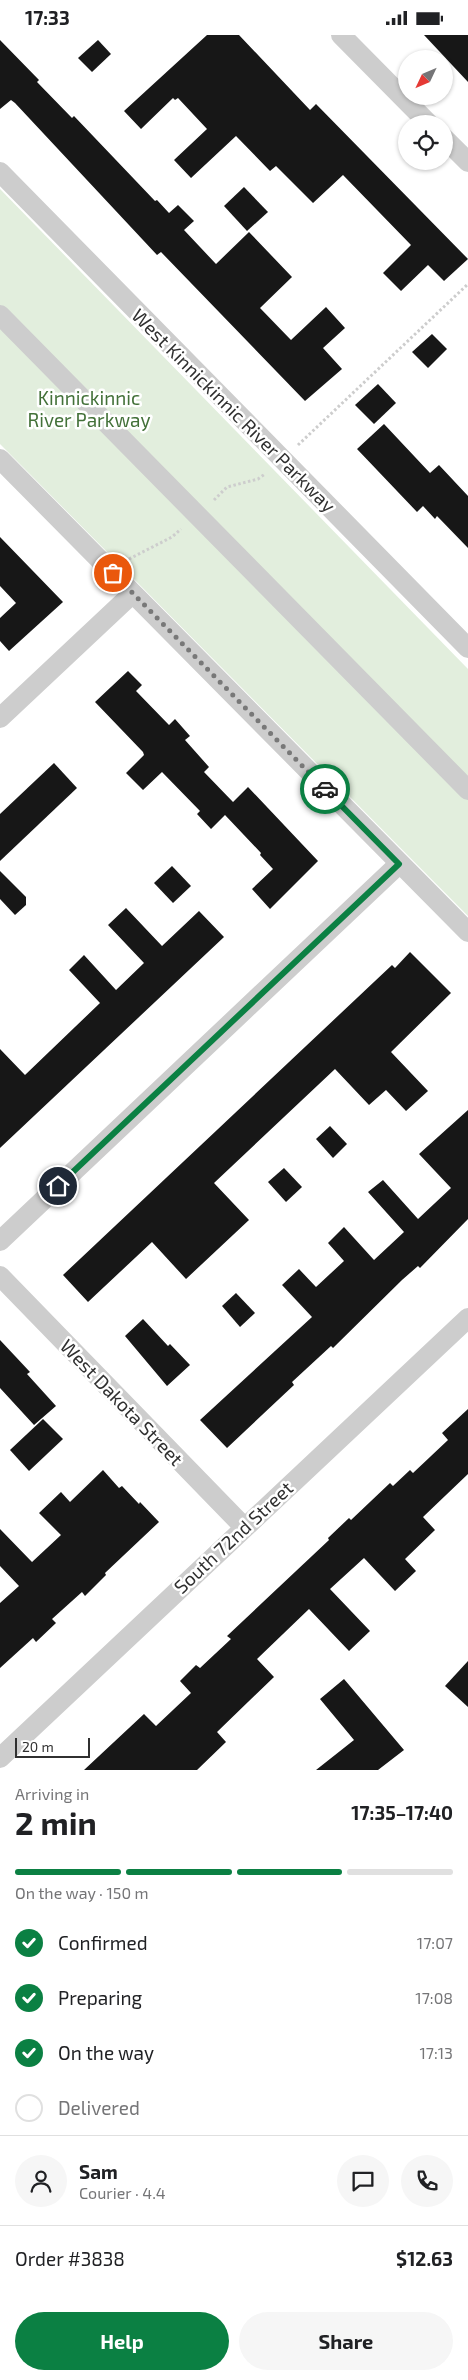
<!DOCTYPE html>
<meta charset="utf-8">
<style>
:root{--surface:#fff;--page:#f6f6f6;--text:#202124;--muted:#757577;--line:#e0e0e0;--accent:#0b8043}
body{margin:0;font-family:"Exo 2",sans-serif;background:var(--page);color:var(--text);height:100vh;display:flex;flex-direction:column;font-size:19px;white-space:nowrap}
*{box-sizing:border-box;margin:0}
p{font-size:16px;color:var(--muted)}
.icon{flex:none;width:28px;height:28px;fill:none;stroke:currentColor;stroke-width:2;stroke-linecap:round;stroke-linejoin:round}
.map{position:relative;height:1735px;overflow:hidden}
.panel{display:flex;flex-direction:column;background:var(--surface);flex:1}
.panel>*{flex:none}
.needle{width:32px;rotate:226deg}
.tools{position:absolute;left:398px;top:15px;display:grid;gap:10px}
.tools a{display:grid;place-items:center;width:55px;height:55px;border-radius:50%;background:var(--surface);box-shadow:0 1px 4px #0004;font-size:25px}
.scale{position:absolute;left:15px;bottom:12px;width:75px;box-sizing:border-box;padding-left:5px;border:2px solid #303030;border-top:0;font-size:14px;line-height:18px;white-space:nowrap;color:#303030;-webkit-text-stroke:4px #fff;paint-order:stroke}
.pin{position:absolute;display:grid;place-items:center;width:42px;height:42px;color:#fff;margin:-21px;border:2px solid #fff;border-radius:50%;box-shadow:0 1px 5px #0007}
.courier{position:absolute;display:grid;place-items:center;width:50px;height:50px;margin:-25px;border:4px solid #0b8043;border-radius:50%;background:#fff;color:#222;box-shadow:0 1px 6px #0007}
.overview em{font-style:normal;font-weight:700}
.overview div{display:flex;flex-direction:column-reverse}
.overview{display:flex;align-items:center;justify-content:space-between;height:85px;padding:0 15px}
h1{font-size:32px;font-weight:700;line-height:38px}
.bar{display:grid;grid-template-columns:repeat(4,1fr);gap:8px 5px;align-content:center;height:60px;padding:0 15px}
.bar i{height:6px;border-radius:4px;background:var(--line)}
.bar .on{background:var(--accent)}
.bar p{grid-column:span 4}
.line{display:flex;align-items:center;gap:12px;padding:0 15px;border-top:1px solid var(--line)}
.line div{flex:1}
.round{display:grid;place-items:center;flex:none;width:52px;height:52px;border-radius:26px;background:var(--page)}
ol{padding:0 15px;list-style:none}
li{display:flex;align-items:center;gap:15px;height:55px}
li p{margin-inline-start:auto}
li .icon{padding:5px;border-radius:50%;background:var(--accent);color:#fff;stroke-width:4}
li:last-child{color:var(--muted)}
li i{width:28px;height:28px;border:2px solid var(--line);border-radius:50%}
.primary-button{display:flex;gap:10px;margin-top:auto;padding:10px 15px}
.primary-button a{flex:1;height:58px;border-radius:30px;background:var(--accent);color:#fff;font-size:20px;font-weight:700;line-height:58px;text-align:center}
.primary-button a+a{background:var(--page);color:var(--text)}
.status{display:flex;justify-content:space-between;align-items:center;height:35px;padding:0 25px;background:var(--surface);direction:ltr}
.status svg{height:14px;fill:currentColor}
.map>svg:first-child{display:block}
.green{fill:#e2eedd}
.building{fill:#171717}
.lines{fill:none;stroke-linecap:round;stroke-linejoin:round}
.path{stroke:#cdcdcd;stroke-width:3;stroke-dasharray:2.5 2.5;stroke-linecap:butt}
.minor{stroke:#cdcdcd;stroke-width:20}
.done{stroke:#787878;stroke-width:5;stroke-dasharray:0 9}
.route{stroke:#0b8043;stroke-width:6}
.labels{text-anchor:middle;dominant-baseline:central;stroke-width:5;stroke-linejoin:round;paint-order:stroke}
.park-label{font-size:19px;fill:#437139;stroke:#fff}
.street-label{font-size:19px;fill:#303030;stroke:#fff}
</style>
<div class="status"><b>17:33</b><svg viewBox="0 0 49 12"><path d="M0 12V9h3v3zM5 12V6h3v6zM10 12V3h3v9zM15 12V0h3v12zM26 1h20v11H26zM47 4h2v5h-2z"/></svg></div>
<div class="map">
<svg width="468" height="1735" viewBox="0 0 468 1735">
<rect width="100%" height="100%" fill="#fff"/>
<!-- green -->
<path class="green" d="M0,154L468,634V881L0,409Z"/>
<!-- building -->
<g class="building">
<path d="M207,0H239L310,75L316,69L468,224L444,246L428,230L401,256L383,238L411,210L343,140L313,168L276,131L270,136L236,101L191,143L174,125L207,94L178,63L175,65L173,63L141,94L124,76Z"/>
<path d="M424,0H468V47Z"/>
<path d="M0,5L39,45L37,47L72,83L74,81L155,166L157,165L169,178L178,170L194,186L184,195L216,229L249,197L292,242L260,273L291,305L326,272L345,293L323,313L342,334L305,366L161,217L157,220L15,68L11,65L0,74Z"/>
<path d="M98,5L111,19L92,37L78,23Z"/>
<path d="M244,152L268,177L247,196L224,171Z"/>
<path d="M432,299L447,314L428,333L412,317Z"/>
<path d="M378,349L396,368L374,389L355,370Z"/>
<path d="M384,389L430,438L439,430L468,461V513L437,481L435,484L423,471L417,477L357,414Z"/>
<path d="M0,502L63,567L9,616L0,606V583L16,568L0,551Z"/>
<path d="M128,636L142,650L136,656L169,690L175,684L190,701L185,705L209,732L204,737L233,767L248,752L318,826L270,874L252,854L273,834L260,820L261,818L225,780L211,794L197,779L200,776L162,737L143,755L126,738L144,720L143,717L95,667Z"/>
<path d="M54,728L77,753L0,826V779Z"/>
<path d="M172,831L191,851L173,868L154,848Z"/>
<path d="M0,836L26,862V870L15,880L0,864Z"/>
<path d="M126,873L162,911L199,876L224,902L0,1113V1014L25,1040L100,968L69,935L84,920L116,955L144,928L108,890Z"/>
<path d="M410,917L451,958L391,1017L428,1056L406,1076L386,1055L369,1070L335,1034L214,1148L249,1185L186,1244L152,1207L88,1267L63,1240L392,930L395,933Z"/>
<path d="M468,1075V1184L420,1233L418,1231L402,1245L333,1313L331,1311L292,1347L294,1350L227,1413L200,1385L312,1282L282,1250L299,1234L316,1252L344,1226L328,1208L344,1192L374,1225L404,1197L368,1157L383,1145L418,1184L451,1153L419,1119Z"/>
<path d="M330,1091L347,1109L333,1123L316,1104Z"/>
<path d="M284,1133L302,1152L286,1167L268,1147Z"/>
<path d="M236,1258L255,1278L240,1292L222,1271Z"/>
<path d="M143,1284L168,1311L170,1309L190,1330L167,1351L125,1301Z"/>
<path d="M0,1305L30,1337L27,1339L56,1371L34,1390L0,1353Z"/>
<path d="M468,1374V1439L423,1482L435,1495L405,1524L416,1536L395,1556L364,1523L330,1554L370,1596L349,1616L309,1574L257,1624L274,1642L217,1697L226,1707L197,1735H84L144,1679L156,1691L191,1658L180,1646L196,1630L200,1633L231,1604L227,1601L329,1505L328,1503L349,1483L351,1485L390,1448L393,1451L410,1435L413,1438L448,1405L442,1398Z"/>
<path d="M43,1384L63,1404L29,1436L10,1415Z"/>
<path d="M103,1435L119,1453L122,1451L139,1469L140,1467L159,1487L105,1538L106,1540L85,1561L82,1557L52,1584L56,1588L36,1607L33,1603L0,1633V1568L19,1551L0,1531V1494L32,1527L61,1500L39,1478L61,1457L70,1467Z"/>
<path d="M468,1626V1672L445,1651Z"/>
<path d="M344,1644L404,1715L378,1735H316L354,1705L320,1664Z"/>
</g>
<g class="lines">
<!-- path -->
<g class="path">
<path d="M298,410L468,249"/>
<path d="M214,465L227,452L258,444L265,439"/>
<path d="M129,524L172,502L181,494"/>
</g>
<!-- minor -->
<g class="minor">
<path d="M341,0L429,89"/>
<path d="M444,103L468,127"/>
<path d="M0,137L468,613"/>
<path d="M0,280L468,755"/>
<path d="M0,424L468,897"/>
<path d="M0,683L132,559"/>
<path d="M0,1206L399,829"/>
<path d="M0,1241L244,1492"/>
<path d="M0,1723L468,1283"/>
</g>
</g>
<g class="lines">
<!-- done -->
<path class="done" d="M113,538L325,754"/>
<!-- route -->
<path class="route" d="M58,1151L399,829L325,754"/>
</g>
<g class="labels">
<!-- park labels -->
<g class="park-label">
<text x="89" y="362">Kinnickinnic<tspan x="89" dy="22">River Parkway</tspan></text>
</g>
<!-- street labels -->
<g class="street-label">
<text transform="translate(234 375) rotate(45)">West Kinnickinnic River Parkway</text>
<text transform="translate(122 1367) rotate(46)">West Dakota Street</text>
<text transform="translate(233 1502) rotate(-43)">South 72nd Street</text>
</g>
</g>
</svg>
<div class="tools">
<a><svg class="needle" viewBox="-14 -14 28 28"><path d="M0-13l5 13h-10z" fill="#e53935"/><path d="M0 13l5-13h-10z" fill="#757577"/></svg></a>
<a><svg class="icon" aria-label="locate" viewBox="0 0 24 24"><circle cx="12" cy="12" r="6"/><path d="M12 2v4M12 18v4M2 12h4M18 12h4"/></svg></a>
</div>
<div class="scale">20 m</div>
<div class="pin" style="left:113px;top:538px;background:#ea580c"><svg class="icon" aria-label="bag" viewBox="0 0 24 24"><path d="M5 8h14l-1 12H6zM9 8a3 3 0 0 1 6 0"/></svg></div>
<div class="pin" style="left:58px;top:1151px;background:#1f2937"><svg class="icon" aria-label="home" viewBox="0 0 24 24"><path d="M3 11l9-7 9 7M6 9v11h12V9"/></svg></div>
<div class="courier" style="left:325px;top:754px"><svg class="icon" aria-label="car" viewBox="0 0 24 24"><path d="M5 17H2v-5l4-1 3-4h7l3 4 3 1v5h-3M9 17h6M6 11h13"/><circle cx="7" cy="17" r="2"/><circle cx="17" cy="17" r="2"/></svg></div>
</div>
<section class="panel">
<div class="overview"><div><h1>2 min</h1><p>Arriving in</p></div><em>17:35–17:40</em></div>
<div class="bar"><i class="on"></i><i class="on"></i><i class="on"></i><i></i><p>On the way · 150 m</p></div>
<ol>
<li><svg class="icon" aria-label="check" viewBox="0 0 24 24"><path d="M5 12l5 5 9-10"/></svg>Confirmed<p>17:07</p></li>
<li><svg class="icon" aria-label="check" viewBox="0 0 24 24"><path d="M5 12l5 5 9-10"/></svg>Preparing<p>17:08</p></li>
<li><svg class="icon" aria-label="check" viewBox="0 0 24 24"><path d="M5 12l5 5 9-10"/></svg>On the way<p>17:13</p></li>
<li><i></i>Delivered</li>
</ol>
<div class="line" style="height:90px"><a class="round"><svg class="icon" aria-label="person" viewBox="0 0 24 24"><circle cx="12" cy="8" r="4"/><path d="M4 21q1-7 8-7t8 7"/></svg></a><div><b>Sam</b><p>Courier · 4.4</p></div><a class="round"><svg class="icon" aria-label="chat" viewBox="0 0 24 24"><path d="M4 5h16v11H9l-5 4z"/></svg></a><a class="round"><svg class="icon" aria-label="phone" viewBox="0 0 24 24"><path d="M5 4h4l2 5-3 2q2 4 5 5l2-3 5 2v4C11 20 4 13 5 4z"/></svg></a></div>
<div class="line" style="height:65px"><div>Order #3838</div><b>$12.63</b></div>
<div class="primary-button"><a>Help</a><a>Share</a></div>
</section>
